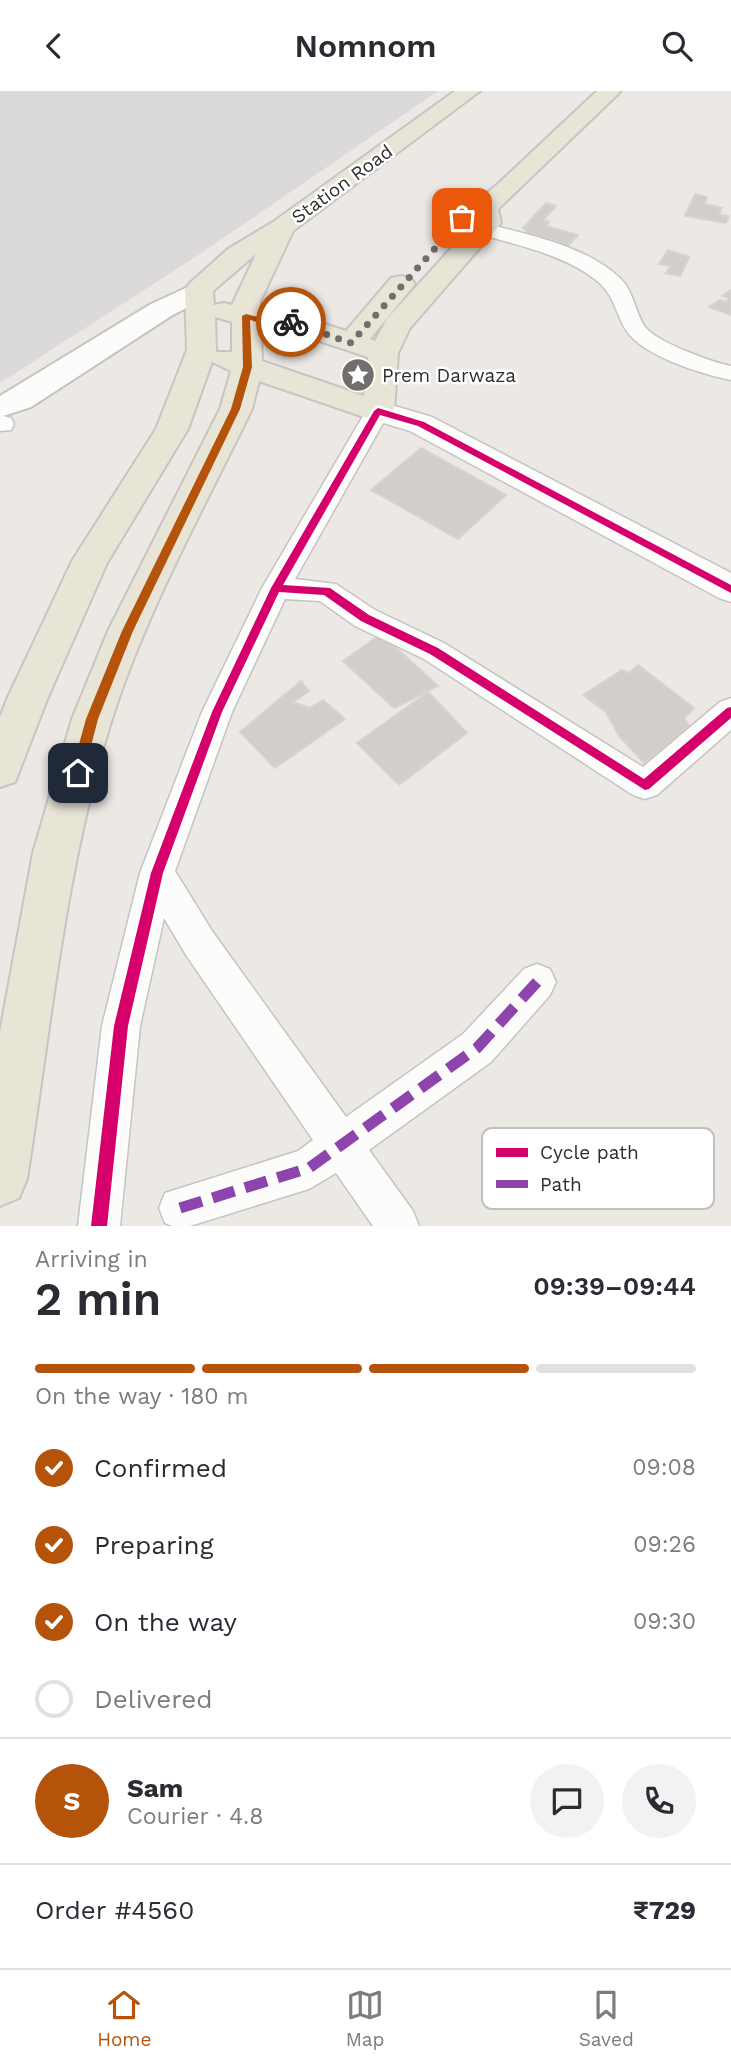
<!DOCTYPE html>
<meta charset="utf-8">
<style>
:root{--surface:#fff;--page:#f2f2f3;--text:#2b2b33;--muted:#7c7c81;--line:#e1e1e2;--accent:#b45309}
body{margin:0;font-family:"Work Sans",sans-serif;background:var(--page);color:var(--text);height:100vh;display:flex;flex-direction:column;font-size:26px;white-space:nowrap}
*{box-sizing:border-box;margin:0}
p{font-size:23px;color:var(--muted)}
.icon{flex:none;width:38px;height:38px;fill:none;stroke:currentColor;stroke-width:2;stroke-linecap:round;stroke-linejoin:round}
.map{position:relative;height:1135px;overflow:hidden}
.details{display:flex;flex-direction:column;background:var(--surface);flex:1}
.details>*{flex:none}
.pin{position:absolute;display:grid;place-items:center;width:60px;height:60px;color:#fff;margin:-30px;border-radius:14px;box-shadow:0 4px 10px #0006}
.courier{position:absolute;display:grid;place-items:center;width:70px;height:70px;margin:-35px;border:5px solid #b45309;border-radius:50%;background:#fff;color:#222;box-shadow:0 2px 9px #0007}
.overview em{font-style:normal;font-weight:600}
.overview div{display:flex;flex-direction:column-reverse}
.overview{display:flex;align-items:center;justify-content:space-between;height:119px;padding:0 35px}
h1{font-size:46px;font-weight:600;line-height:52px}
.bar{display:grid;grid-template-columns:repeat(4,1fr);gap:10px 7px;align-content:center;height:84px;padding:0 35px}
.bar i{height:9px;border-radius:5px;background:var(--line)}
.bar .current{background:var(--accent)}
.bar p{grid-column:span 4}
.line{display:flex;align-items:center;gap:18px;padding:0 35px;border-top:2px solid var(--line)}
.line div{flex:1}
.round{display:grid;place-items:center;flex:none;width:74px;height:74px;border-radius:37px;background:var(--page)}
ol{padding:0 35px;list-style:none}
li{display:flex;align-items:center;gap:21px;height:77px}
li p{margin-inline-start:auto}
li .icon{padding:7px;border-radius:50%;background:var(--accent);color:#fff;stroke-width:4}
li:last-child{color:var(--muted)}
li i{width:38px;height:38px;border:4px solid var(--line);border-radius:50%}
header{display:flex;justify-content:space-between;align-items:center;height:91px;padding:0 35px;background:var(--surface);font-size:32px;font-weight:600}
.tabs{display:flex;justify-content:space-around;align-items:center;height:98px;border-top:2px solid var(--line);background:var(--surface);font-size:19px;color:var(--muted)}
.tabs a{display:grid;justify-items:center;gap:4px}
.tabs .current{color:var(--accent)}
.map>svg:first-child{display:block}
.industrial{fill:#dcd9db}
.building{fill:#d1cecb;stroke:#d7d4d0;stroke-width:2}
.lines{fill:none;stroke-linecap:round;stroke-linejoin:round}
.minor-casing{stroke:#c5c4c5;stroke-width:3}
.tertiary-casing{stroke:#c5c4c5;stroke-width:3}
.secondary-casing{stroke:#c5c4c5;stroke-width:4}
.primary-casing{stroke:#c6c5c4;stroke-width:4}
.minor{fill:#fcfcfb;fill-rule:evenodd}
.tertiary{fill:#fcfcfb;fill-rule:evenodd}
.secondary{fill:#fcfcfb;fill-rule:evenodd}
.primary{fill:#e8e4d6;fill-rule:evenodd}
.quiet{stroke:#8e44ad;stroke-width:11;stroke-dasharray:23 11;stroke-linecap:butt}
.cycleway-casing{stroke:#fff;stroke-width:5}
.cycleway{fill:#d6006c;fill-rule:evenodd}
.route{fill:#b45309}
.done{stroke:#706f6e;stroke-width:7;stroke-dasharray:0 12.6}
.labels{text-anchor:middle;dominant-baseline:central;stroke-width:5;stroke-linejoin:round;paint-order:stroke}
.far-street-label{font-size:19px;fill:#2e2e2e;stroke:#fff}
.far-poi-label{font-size:19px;fill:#2e2e2e;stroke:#fff;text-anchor:start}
.key{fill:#fff;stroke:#c0c0c0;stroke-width:2}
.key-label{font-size:19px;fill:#2e2e2e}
</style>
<header><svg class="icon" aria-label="back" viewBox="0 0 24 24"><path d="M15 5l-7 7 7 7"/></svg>Nomnom<svg class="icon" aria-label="search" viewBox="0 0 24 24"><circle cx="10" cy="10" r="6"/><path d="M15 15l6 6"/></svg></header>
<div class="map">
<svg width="731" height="1135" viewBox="0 0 731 1135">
<rect width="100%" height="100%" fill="#ece8e4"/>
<!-- industrial -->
<path class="industrial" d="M0,0H438L200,163L0,292Z"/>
<!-- building -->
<g class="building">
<path d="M695,103L707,106L705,113L722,117L719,124L729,125L726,132L685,125Z"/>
<path d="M546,112L556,115L543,129L549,131L546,135L578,144L569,154L528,142L523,137Z"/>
<path d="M668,159L689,166L680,185L666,182L671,175L659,173Z"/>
<path d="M731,199V224L709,216L720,209L726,211L729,207L722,205Z"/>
<path d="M421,357L506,404L458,448L371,399Z"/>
<path d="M381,543L438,595L394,617L343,570Z"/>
<path d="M638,574L694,617L684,627L689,635L644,672L619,645L606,621L583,604L622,579L629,582Z"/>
<path d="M301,590L309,600L293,611L310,617L323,609L345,628L275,677L240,641Z"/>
<path d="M428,601L467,642L399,694L357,652Z"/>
</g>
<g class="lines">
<!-- minor casing -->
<g class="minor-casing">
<g id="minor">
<path d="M483,132C527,143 587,155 621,188C635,202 636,228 648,239C663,253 711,271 731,275V289C702,283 642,265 626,239C615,221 614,203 596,189C563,163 516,154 476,142L473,138L476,134Z"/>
<path d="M378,312L387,315L390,320L295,488L336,493L375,519L444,552L643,676L720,611L731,607V639L657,704L645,708L633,704L424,568L355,535L320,510L285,508L232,621L175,780L212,840L346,1026L463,943L524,878L537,873L550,878L556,891L550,904L491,971L369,1059L413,1120L419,1135H373L336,1082L309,1098L190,1135H172L165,1132L159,1117L165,1102L298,1060L313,1049L186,864L164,827L140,935L120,1135H78L102,935L140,782L202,621L262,497L366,320L369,315Z"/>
<path d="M0,324L11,327L14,333L11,339L0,340Z"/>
</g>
</g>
<!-- tertiary casing -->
<g class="tertiary-casing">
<path id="tertiary" d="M378,310L432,326L731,482V511L719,507L410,340L367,327L363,320L367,313Z"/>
</g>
<!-- secondary casing -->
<g class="secondary-casing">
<path id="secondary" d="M199,191L209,193L213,199L209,205L171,225L31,316L0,326V305L151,213Z"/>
</g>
<!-- primary casing -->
<g class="primary-casing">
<path id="primary" d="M455,0H480L293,140L260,211V221L285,220L346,240L391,187L401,185L411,187L415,193L370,248L375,250L387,228L475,131L461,136L452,133L448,128L452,123L476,111L499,92L597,0H621L498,118L501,132L497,137L410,237L398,262L394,320L389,327L378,330L367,327L259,290L252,318C203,419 146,521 112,628C65,777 51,935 27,1088L19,1107L0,1115V941L33,762L72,628L108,540L220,318L231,280L212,271L188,338L107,472L48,606L15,691L0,696V626L8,606L72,470L156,338L187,259L185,199L189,193L228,158L273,131ZM256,163L232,214L224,212L214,214L213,200ZM215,226L232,231V261H216ZM261,238H283L368,266L364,305L262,270Z"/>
</g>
<!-- minor -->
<use href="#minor" class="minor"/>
<!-- tertiary -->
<use href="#tertiary" class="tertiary"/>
<!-- secondary -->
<use href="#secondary" class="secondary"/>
<!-- primary -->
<use href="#primary" class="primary"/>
<!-- quiet -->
<path class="quiet" d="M180,1117L309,1077L477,957L537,891"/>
<!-- cycleway casing -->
<g class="cycleway-casing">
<path id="cycleway" d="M378,317L424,331L731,494V502L418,335L380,324L283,494L330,497L369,524L438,557L644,688L727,617L731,616V627L649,698L645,699L430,563L361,530L324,504L279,501L222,621L163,782L128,935L107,1135H91L114,935L151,782L212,621L271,497L374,320Z"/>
</g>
<!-- cycleway -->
<use href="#cycleway" class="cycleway"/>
</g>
<!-- route -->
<path class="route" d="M246,223L269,229L285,226L295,231L268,234L250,229L252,276L240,318L133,540L98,628L84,682L82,685H73L71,682L86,628L122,540L231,318L243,276L242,225Z"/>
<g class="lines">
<!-- done -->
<path class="done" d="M291,231L351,252L462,127"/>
</g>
<!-- icons -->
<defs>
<g id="sight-disc" transform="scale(1.75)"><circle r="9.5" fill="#706f6e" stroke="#fff"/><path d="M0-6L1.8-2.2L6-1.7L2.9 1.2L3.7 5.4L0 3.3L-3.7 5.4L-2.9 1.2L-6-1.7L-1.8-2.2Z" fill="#fff"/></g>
</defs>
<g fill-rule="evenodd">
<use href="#sight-disc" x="358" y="284"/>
</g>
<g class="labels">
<!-- far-street labels -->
<g class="far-street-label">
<text transform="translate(342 93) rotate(-36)">Station Road</text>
</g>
<!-- far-poi labels -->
<g class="far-poi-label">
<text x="382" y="284">Prem Darwaza</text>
</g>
</g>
<!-- legend -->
<rect x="482" y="1037" width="232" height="81" rx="10" class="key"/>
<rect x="496" y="1057" width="32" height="9" fill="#d6006c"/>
<rect x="496" y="1089" width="32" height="8" fill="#8e44ad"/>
<g class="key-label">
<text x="540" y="1068">Cycle path</text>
<text x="540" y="1100">Path</text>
</g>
</svg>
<div class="pin" style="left:462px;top:127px;background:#ea580c"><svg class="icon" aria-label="bag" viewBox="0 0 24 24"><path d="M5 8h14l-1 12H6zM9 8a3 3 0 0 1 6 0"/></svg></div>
<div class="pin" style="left:78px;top:682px;background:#1f2937"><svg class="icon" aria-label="home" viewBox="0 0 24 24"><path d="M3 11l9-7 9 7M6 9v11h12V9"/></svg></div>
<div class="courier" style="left:291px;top:231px"><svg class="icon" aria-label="bike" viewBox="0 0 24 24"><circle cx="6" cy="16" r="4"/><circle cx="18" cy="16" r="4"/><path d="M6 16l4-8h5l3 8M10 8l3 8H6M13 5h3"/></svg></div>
</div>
<section class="details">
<div class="overview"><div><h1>2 min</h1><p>Arriving in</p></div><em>09:39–09:44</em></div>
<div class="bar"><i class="current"></i><i class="current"></i><i class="current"></i><i></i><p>On the way · 180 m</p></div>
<ol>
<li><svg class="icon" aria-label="check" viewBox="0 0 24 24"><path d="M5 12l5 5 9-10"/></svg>Confirmed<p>09:08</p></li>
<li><svg class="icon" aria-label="check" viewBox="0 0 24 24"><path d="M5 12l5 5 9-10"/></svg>Preparing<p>09:26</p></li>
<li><svg class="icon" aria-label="check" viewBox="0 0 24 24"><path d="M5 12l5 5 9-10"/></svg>On the way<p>09:30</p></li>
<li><i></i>Delivered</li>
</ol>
<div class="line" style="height:126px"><b class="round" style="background:var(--accent);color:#fff">S</b><div><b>Sam</b><p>Courier · 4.8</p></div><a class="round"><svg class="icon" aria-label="chat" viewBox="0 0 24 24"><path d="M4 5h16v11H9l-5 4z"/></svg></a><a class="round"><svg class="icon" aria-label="phone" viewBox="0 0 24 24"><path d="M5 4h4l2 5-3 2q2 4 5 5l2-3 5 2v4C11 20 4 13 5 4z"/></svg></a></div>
<div class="line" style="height:91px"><div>Order #4560</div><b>₹729</b></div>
</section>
<nav class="tabs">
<a class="current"><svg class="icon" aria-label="home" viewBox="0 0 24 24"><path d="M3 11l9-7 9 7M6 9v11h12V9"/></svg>Home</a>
<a><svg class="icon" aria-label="map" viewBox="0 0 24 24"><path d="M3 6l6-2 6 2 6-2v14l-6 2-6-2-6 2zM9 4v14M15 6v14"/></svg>Map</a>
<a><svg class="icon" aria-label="saved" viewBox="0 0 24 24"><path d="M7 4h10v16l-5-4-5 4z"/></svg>Saved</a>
</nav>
